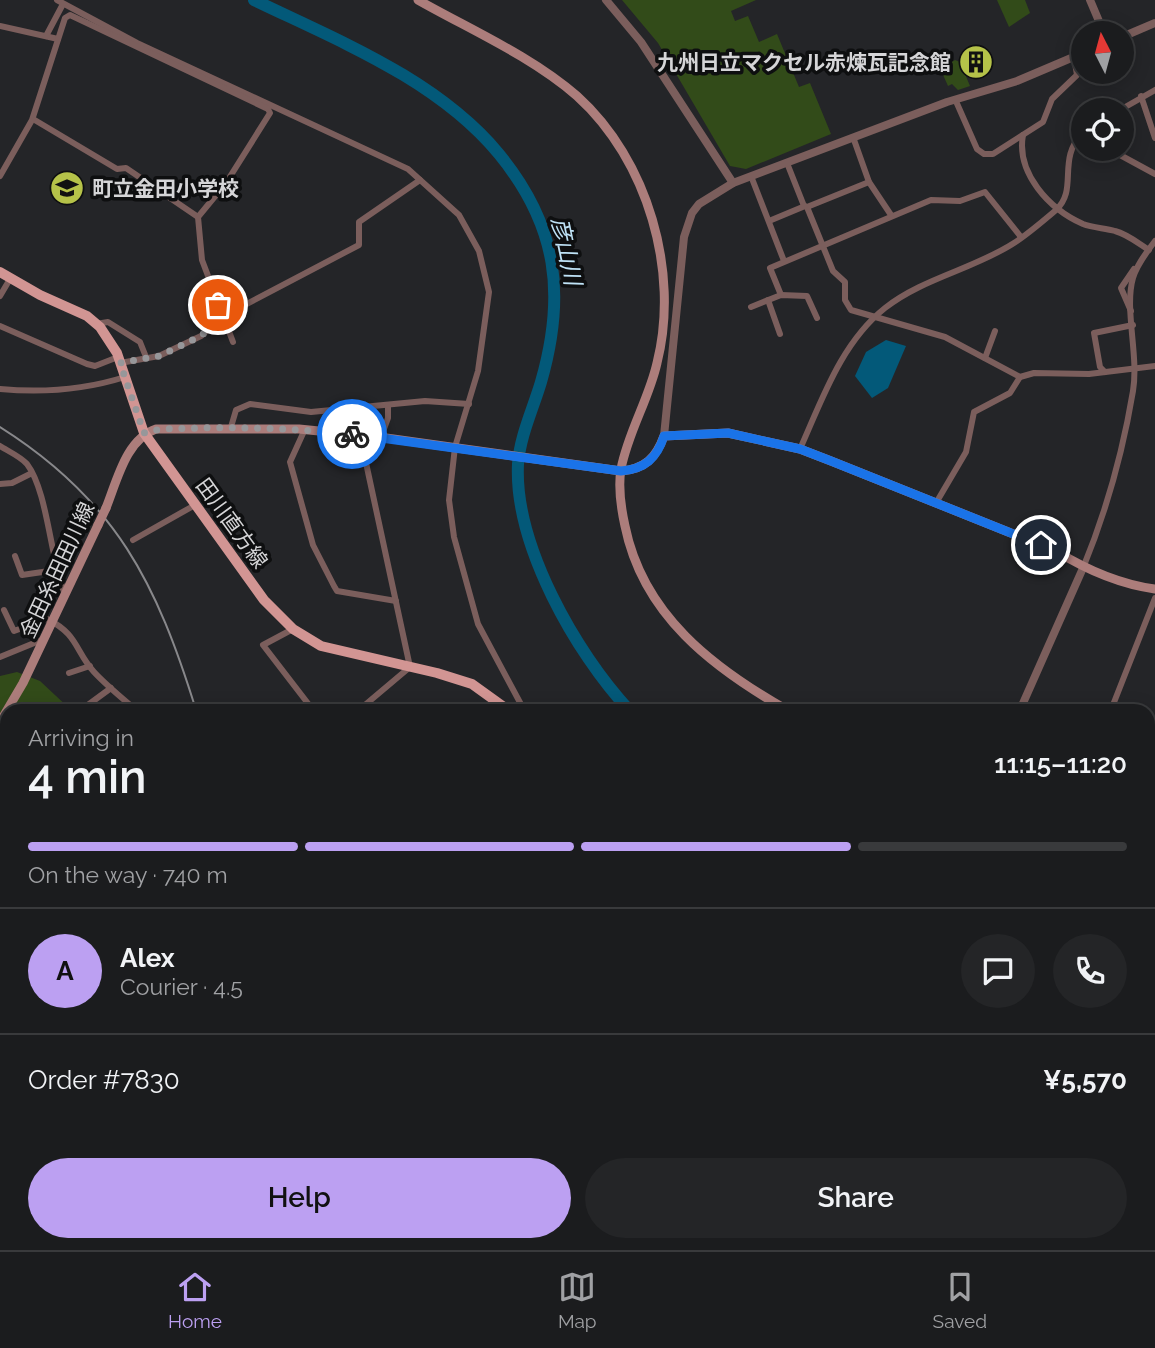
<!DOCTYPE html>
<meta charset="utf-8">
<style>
:root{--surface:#1b1c1e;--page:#242527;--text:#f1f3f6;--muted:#a0a1a4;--line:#393a3c;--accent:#bca0f2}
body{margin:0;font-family:Raleway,"Noto Sans JP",sans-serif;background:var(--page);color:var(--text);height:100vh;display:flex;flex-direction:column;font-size:26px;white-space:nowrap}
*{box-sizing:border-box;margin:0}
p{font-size:23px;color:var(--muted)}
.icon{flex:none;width:38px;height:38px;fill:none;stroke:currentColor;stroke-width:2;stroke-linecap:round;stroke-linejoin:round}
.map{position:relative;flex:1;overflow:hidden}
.sheet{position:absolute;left:0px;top:704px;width:1155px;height:548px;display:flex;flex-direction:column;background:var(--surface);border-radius:21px 21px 0 0;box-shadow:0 4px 18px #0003,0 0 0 2px var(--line)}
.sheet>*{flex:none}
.needle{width:46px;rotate:354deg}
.fabs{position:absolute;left:1071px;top:21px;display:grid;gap:14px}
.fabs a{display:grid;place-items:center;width:63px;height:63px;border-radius:50%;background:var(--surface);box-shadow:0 4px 18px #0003,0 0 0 2px var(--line);font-size:35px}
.pin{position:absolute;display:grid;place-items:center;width:60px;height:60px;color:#fff;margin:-30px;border:4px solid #fff;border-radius:50%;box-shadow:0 2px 7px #0007}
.courier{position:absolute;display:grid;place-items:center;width:70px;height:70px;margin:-35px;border:5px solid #1a73e8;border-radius:50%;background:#fff;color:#222;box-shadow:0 2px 9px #0007}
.head em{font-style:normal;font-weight:600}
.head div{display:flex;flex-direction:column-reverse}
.head{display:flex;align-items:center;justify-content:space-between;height:119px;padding:0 28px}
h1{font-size:46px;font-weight:600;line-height:52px}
.bar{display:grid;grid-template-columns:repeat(4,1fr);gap:10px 7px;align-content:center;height:84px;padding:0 28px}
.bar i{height:9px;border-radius:5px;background:var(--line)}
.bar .on{background:var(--accent)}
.bar p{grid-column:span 4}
.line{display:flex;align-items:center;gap:18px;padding:0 28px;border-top:2px solid var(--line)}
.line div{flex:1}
.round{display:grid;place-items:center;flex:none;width:74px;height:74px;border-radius:37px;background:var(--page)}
.button{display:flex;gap:14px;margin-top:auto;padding:14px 28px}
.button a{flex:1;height:80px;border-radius:42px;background:var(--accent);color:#111;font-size:28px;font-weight:600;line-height:80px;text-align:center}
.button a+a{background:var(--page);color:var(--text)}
.dock{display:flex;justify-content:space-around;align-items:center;height:98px;border-top:2px solid var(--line);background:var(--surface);font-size:19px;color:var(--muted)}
.dock a{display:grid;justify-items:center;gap:4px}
.dock .on{color:var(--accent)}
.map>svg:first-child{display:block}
.green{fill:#324b19}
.water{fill:#035979}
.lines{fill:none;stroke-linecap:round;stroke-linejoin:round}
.river{stroke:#035979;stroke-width:12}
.minor{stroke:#7b5e5c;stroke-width:6}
.tertiary{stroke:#7b5e5c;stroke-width:8}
.secondary{stroke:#ac7d7b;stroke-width:9}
.primary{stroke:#d29593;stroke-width:10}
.rail{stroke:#88888b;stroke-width:2}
.secondary-bridge{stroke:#ac7d7b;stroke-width:9}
.done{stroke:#97979a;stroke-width:7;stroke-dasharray:0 12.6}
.route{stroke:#1a73e8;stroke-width:9}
.labels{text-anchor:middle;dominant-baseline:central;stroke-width:7;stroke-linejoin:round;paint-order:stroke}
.poi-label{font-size:21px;font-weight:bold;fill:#d5d5d7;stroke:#0e0f10;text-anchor:end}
.street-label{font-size:21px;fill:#d5d5d7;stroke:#0e0f10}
.water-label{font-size:23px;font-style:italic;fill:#bfe3f7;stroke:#0e0f10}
</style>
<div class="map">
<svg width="1155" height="1250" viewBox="0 0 1155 1250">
<rect width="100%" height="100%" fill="#242528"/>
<!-- green -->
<g class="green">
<path d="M622,0H756L731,11L735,21L748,16L759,42L777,34L799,87L810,83L831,134L746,169L730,166L658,43Z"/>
<path d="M997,0H1025L1030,13L1009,27Z"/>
<path d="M955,60L960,62L970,86L958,90L952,84L948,86L940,68Z"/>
<path d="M17,672L40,681L71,710H7V904L0,913V802L4,793L0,781V676Z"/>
</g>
<!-- water -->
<path class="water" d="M886,340L906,346L888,388L872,398L855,376L866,352Z"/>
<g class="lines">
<!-- river -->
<g class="river">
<path d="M254,0C339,41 438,80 499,154C558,226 566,295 541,382C533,409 520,436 518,464C514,545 576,653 629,710"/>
<path d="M1152,1039L1155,1031"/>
</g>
<!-- minor -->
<g class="minor">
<path d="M57,0L137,43L408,169L459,215L479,251L489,292L478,371L455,447L449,500L454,537L478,624L524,710"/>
<path d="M0,26L58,39"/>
<path d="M46,36L63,4"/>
<path d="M1141,96L1155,138"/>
<path d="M955,99L977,149L984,154H993L1043,122L1052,99L1077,75L1074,57"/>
<path d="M1120,110L1155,90"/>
<path d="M33,119L117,169L126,168L198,217"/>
<path d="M1023,135C1016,173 1049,209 1083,224C1093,228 1105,228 1115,231C1127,234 1138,243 1149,250"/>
<path d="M853,137L869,182L891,215"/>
<path d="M1109,149L1155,174"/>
<path d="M787,163L804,206"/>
<path d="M0,176L32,120L65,18L70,15L268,109L270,113L226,183L198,217L202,260L233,342"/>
<path d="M751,176L784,261"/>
<path d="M869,182L807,207L833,271L845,282V300L851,310L945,337L1020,377L1034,373L1089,374L1155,366"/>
<path d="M769,221L805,206"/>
<path d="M781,295L770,268L931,200L960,201L985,192L1021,237"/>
<path d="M0,296L10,279"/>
<path d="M768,300L780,334"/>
<path d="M751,307L781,295L807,296L817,318"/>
<path d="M1131,311L1121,288L1134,269"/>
<path d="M96,324L108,322L140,342L146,357"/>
<path d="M0,326L87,364L95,366L118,357"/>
<path d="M985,358L995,331"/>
<path d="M120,363L159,356L201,336L222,317L359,245V222L420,180"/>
<path d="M1105,372L1100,367L1094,333L1133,325"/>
<path d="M0,389C43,393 84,390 125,377"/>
<path d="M231,427L236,410L250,404L311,412L425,401L469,404"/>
<path d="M305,429L290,462L313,545L334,586L337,591L396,601"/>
<path d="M381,437L388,418V405"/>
<path d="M0,446C8,451 21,457 27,464C48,492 50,558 65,594"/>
<path d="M800,449C822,400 841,343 885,308C923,278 974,269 1014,243C1028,234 1043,221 1056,210C1079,189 1056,160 1083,132"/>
<path d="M0,484L12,483L30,474"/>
<path d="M936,503L966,452L974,412L1010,393L1020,377"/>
<path d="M133,540L195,505"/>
<path d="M15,556L22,575L56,570"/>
<path d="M1083,568C1106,512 1123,451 1133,391C1139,355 1124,309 1133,278C1137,264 1147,252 1155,241"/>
<path d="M4,610L14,631L47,619C78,634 75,651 94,672C107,686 122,698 136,710"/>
<path d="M293,629L263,645L313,710"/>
<path d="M0,657L44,639"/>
<path d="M69,673L90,666"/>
<path d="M81,710L111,688"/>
<path d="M359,710L410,667L360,435"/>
<path d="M1111,710L1155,598"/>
<path d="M0,965L7,957"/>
<path d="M0,1000L7,1002"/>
<path d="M0,1058L7,1076"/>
<path d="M1148,1171L1155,1166"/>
<path d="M92,1244L97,1250"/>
<path d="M196,1244L200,1250"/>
<path d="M207,1244H213"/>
<path d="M371,1244L374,1250"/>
<path d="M451,1244L453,1250"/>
<path d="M564,1244L591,1246L597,1250"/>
<path d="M771,1244L779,1250"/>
<path d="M993,1244L1006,1250"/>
<path d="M1034,1244L1044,1250"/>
<path d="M277,1247L284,1250"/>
<path d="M2,1250L7,1244"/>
<path d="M66,1250L67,1244"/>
<path d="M263,1250L275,1244"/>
<path d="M319,1250L332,1244"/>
<path d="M398,1250L412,1244"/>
<path d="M494,1250L510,1247L536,1250"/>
<path d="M551,1250L561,1244"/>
<path d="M727,1250H739"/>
<path d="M746,1250L767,1244"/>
<path d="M858,1250V1244"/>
</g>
<!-- tertiary -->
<g class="tertiary">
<path d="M606,0L641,42L733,183"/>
<path d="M1090,0L1104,33"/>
<path d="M1122,37L1155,23"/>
<path d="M664,436L684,237L692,213L699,204L733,183L947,102L1017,81L1083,53"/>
<path d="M1020,710L1083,568"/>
<path d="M647,1250L648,1244"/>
<path d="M884,1250L887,1244"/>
</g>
<!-- secondary -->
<g class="secondary">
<path d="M418,0C471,30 531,56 577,96C648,160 680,272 657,363C649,399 628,432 621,469C618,487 621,508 625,526C643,615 713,668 787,710"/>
<path d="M106,508C117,481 126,439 156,429H299L379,437L621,471C645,469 656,458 664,436L728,433L800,449L831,461L1056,551C1087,570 1118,584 1155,589"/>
<path d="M0,722L23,683L98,525"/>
<path d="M1148,921L1155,925"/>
</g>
<!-- primary -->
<g class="primary">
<path d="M0,272L40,295L87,316L100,327L117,353L144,433L264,600L293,629L321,646L437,673L472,684L508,710"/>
<path d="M1148,1105L1155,1109"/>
</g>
<!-- rail -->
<g class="rail">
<path d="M0,427C116,500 157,584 196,710"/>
<path d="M1007,1244L1018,1250"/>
<path d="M35,1250L40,1244"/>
</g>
<!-- secondary-bridge -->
<path class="secondary-bridge" d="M98,525L106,508"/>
</g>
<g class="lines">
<!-- done -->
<path class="done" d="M218,305L222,317L201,336L159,356L120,363L144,433C162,427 180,429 198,428C250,427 300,429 352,434"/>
<!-- route -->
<path class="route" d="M352,434L621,471C645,469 657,458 664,436L728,433L800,449L831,461L1041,545"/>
</g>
<!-- icons -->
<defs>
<g id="building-disc" transform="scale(1.75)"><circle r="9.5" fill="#b5c249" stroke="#0e0f10"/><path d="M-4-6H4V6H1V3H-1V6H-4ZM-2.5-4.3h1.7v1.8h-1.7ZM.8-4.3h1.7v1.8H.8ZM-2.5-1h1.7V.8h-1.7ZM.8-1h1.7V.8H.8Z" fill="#111"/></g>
<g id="school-disc" transform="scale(1.75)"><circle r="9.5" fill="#b5c249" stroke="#0e0f10"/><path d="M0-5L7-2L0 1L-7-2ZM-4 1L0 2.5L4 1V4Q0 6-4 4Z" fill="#111"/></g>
</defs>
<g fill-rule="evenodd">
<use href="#building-disc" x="976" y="62"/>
<use href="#school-disc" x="67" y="188"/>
</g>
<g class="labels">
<!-- poi labels -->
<g class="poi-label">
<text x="951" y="62">九州日立マクセル赤煉瓦記念館</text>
<text x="92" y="188" text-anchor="start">町立金田小学校</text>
</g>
<!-- street labels -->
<g class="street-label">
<text transform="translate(232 523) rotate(54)">田川直方線</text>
<text transform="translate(57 570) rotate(-65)">金田糸田田川線</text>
</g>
<!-- water labels -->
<g class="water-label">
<text transform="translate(567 251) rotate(78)">彦山川</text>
</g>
</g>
</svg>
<div class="fabs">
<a><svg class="needle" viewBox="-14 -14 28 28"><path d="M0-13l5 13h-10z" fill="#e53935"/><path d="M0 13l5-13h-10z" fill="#a0a1a4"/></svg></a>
<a><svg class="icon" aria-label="locate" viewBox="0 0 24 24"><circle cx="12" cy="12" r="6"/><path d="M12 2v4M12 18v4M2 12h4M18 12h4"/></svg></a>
</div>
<div class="pin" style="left:218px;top:305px;background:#ea580c"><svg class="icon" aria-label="bag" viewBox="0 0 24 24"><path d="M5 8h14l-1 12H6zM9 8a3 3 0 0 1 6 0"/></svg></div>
<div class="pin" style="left:1041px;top:545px;background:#1f2937"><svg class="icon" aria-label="home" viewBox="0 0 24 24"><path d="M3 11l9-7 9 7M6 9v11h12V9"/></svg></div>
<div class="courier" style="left:352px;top:434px"><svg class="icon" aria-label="bike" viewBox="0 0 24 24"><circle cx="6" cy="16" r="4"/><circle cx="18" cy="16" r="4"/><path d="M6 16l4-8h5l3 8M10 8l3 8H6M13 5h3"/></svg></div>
<section class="sheet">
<div class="head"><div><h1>4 min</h1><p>Arriving in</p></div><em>11:15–11:20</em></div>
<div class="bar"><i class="on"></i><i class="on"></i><i class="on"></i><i></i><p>On the way · 740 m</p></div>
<div class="line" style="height:126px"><b class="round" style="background:var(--accent);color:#111">A</b><div><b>Alex</b><p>Courier · 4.5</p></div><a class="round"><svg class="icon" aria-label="chat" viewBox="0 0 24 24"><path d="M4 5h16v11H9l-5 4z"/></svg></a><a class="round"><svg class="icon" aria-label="phone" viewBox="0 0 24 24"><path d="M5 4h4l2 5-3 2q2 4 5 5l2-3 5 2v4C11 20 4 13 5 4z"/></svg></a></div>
<div class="line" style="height:91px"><div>Order #7830</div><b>¥5,570</b></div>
<div class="button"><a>Help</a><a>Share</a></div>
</section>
</div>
<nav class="dock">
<a class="on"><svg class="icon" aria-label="home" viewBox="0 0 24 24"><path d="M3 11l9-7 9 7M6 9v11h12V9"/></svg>Home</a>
<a><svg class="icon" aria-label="map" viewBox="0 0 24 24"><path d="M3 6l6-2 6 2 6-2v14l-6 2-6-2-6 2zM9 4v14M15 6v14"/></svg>Map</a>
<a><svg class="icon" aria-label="saved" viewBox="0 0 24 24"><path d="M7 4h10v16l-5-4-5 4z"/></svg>Saved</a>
</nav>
